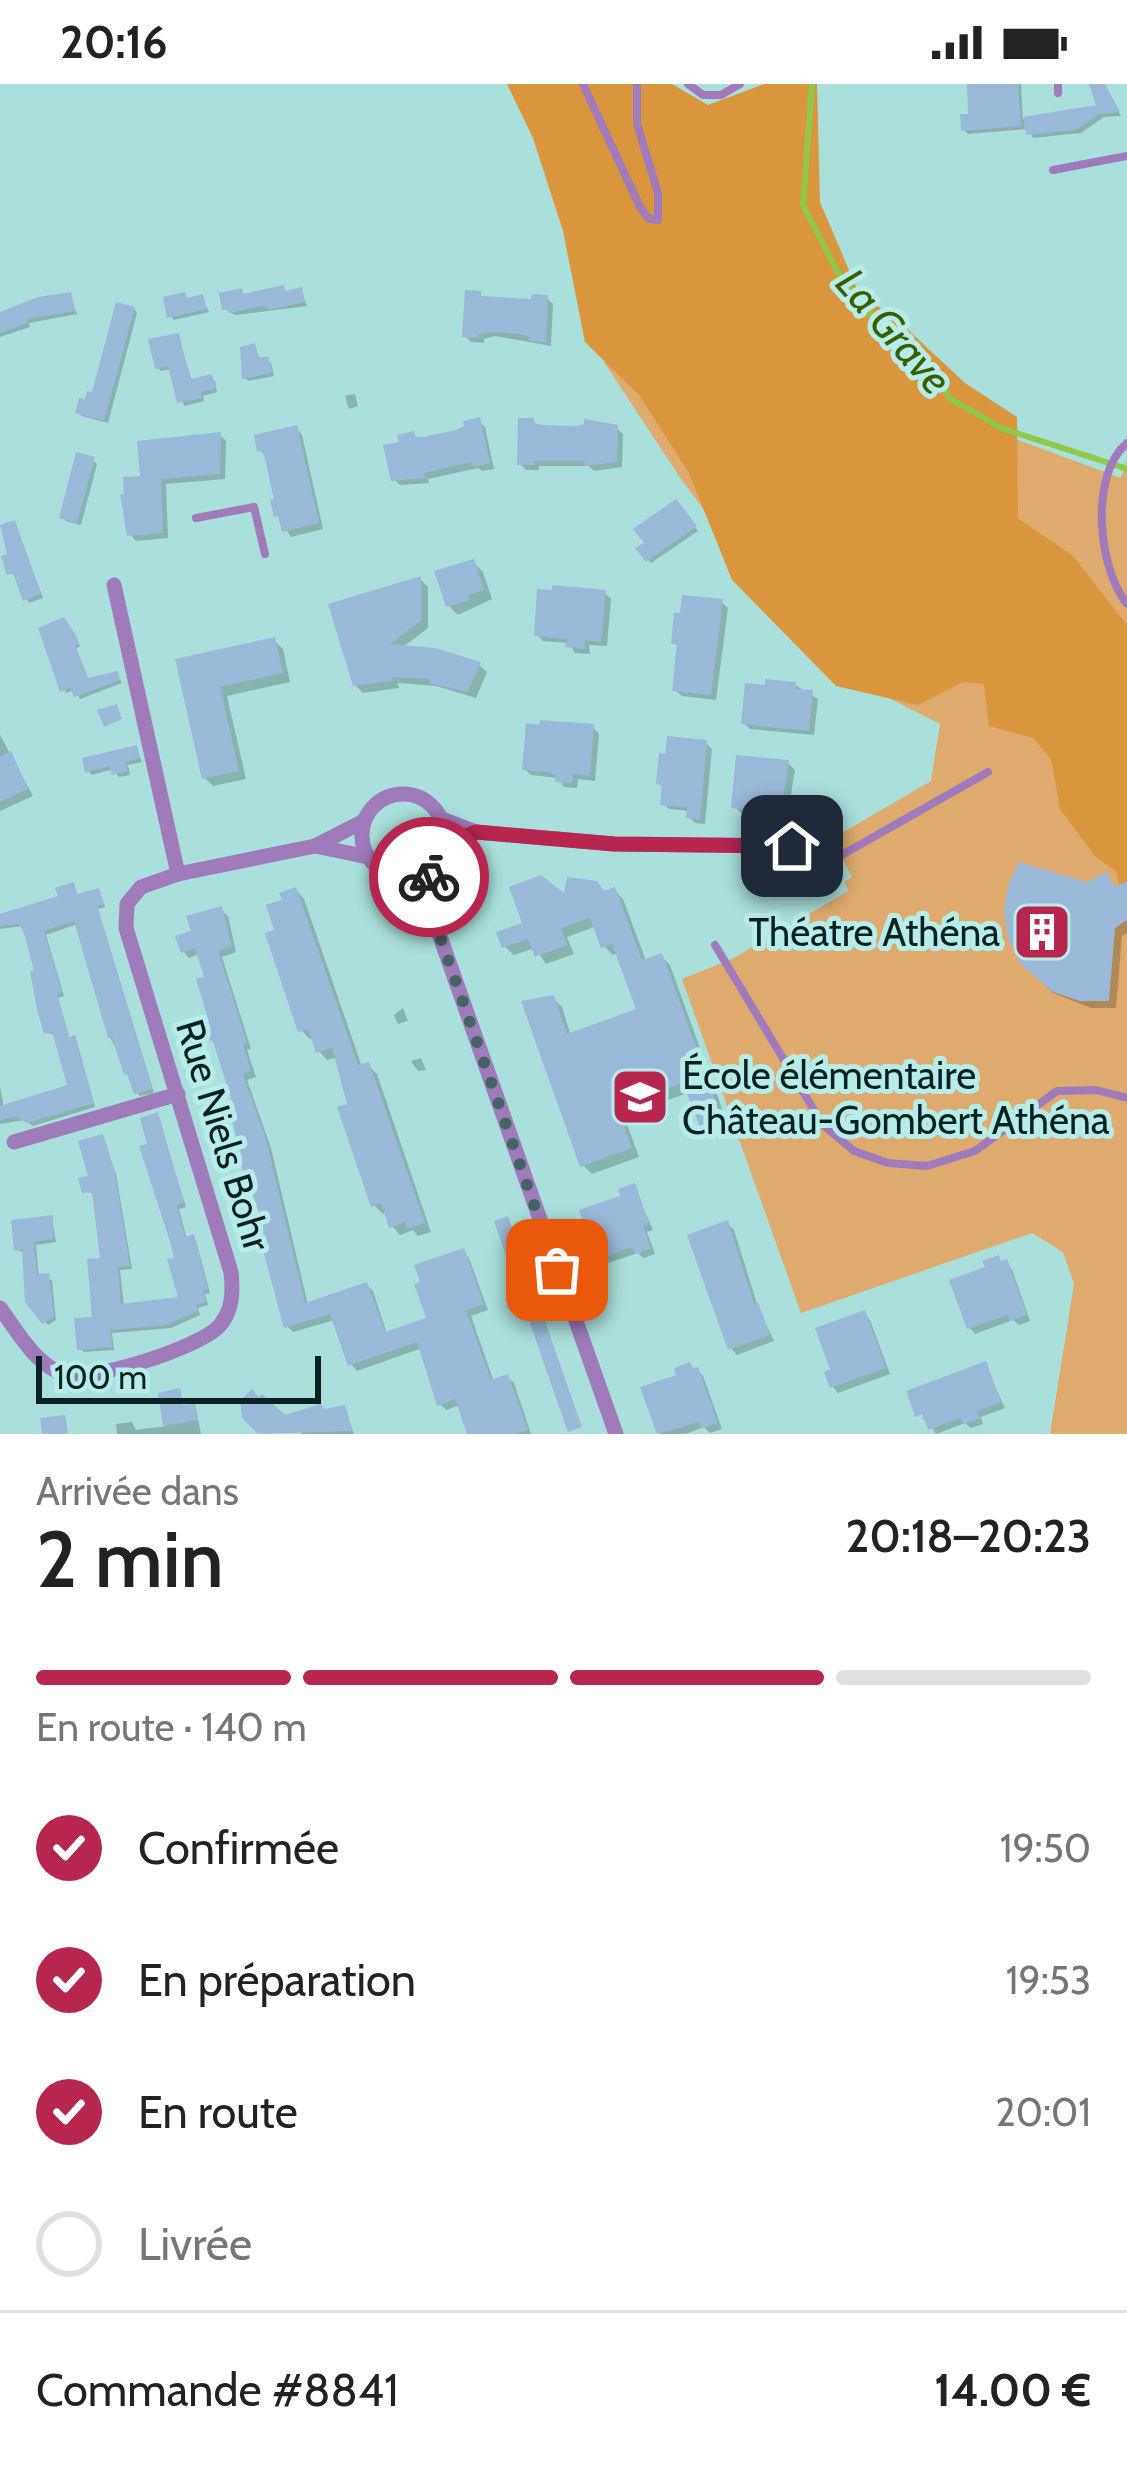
<!DOCTYPE html>
<html lang="fr">
<meta charset="utf-8">
<style>
:root{--surface:#fff;--page:#f2f2f2;--text:#222;--muted:#767676;--line:#e0e0e0;--accent:#b6264f}
body{margin:0;font-family:Cabin,sans-serif;background:var(--page);color:var(--text);height:100vh;display:flex;flex-direction:column;font-size:45px;white-space:nowrap}
*{box-sizing:border-box;margin:0}
p{font-size:39px;color:var(--muted)}
.icon{flex:none;width:66px;height:66px;fill:none;stroke:currentColor;stroke-width:2;stroke-linecap:round;stroke-linejoin:round}
.map{position:relative;height:1350px;overflow:hidden}
.details{display:flex;flex-direction:column;background:var(--surface);flex:1}
.details>*{flex:none}
.scale{position:absolute;left:36px;bottom:30px;width:285px;box-sizing:border-box;padding-left:12px;border:6px solid #0c2221;border-top:0;font-size:33px;line-height:42px;white-space:nowrap;color:#0c2221;-webkit-text-stroke:9px #b6ede8;paint-order:stroke}
.pin{position:absolute;display:grid;place-items:center;width:102px;height:102px;color:#fff;margin:-51px;border-radius:24px;box-shadow:0 6px 18px #0006}
.courier{position:absolute;display:grid;place-items:center;width:120px;height:120px;margin:-60px;border:9px solid #b6264f;border-radius:50%;background:#fff;color:#222;box-shadow:0 3px 15px #0007}
.overview em{font-style:normal;font-weight:600}
.overview div{display:flex;flex-direction:column-reverse}
.overview{display:flex;align-items:center;justify-content:space-between;height:204px;padding:0 36px}
h1{font-size:78px;font-weight:600;line-height:90px}
.bar{display:grid;grid-template-columns:repeat(4,1fr);gap:18px 12px;align-content:center;height:144px;padding:0 36px}
.bar i{height:15px;border-radius:9px;background:var(--line)}
.bar .current{background:var(--accent)}
.bar p{grid-column:span 4}
.line{display:flex;align-items:center;gap:30px;padding:0 36px;border-top:3px solid var(--line)}
.line div{flex:1}
ol{padding:0 36px;list-style:none}
li{display:flex;align-items:center;gap:36px;height:132px}
li p{margin-inline-start:auto}
li .icon{padding:12px;border-radius:50%;background:var(--accent);color:#fff;stroke-width:4}
li:last-child{color:var(--muted)}
li i{width:66px;height:66px;border:6px solid var(--line);border-radius:50%}
.status{display:flex;justify-content:space-between;align-items:center;height:84px;padding:0 60px;background:var(--surface);direction:ltr}
.status svg{height:33px;fill:currentColor}
.map>svg:first-child{display:block}
.green{fill:#deaa6d}
.forest{fill:#da963c}
.shadow{fill:#0003}
.lines{fill:none;stroke-linecap:round;stroke-linejoin:round}
.stream{stroke:#90c84d;stroke-width:6}
.building{fill:#9ab8d8}
.service{stroke:#a07bbb;stroke-width:8}
.minor{stroke:#a07bbb;stroke-width:15}
.done{stroke:#436462;stroke-width:12;stroke-dasharray:0 21.6}
.route{stroke:#b6264f;stroke-width:15}
.labels{text-anchor:middle;dominant-baseline:central;stroke-width:10;stroke-linejoin:round;paint-order:stroke}
.poi-label{font-size:39px;fill:#0c2221;stroke:#b6ede8;text-anchor:end}
.street-label{font-size:39px;fill:#0c2221;stroke:#b6ede8}
.water-label{font-size:42px;font-style:italic;fill:#3a5d01;stroke:#b6ede8}
</style>
<div class="status"><b>20:16</b><svg viewBox="0 0 49 12"><path d="M0 12V9h3v3zM5 12V6h3v6zM10 12V3h3v9zM15 12V0h3v12zM26 1h20v11H26zM47 4h2v5h-2z"/></svg></div>
<div class="map">
<svg width="1127" height="1350" viewBox="0 0 1127 1350">
<rect width="100%" height="100%" fill="#a9e0db"/>
<!-- green -->
<path class="green" d="M615,275L1002,350L1121,394L1127,376V1350H1050L1074,1200L1063,1168L1032,1149L801,1229L682,895L732,875L848,807L845,798L852,793L828,749H842L931,697L940,640L832,585L792,543L681,395L604,278Z"/>
<!-- forest -->
<path class="forest" d="M507,0H672L708,21L764,0H817L820,118L860,212L891,230L965,299L1017,333L1018,434L1073,472L1127,541V834L1116,787L1095,772L1060,725L1051,675L1033,654L989,642L984,600L963,598L918,621L836,602L732,496L689,389L639,311L585,258L563,147L533,54Z"/>
<!-- shadow -->
<g class="shadow">
<path d="M970,0H1021L1023,36L1100,24L1093,0H1104L1121,32L1104,33L1081,49L1033,54L1028,45L968,50L964,46L971,33Z"/>
<path d="M283,205L288,210L301,207L307,222L235,231L225,225L245,213Z"/>
<path d="M480,210L485,215L534,218L547,214L553,220L551,262L495,252L484,255V259L471,258L465,252Z"/>
<path d="M70,211L77,230L29,239L30,243L0,253V230Z"/>
<path d="M184,211L190,216L202,213L209,228L174,236L170,232Z"/>
<path d="M134,225L137,229L108,339L82,332L78,328L94,312Z"/>
<path d="M178,252L192,298L211,293L215,297L217,308L203,312L204,317L184,322L172,285L161,287L158,284Z"/>
<path d="M254,263L261,276L267,275L271,279L274,292L249,297L245,294Z"/>
<path d="M355,310L358,322L349,325L345,312Z"/>
<path d="M479,337L485,343L494,385L482,387L478,384L428,395L429,399L400,401L394,395L403,360L413,350L419,356L457,349Z"/>
<path d="M533,337L539,343L616,344L623,350L622,383L594,387L589,382H539V386H526L520,380Z"/>
<path d="M296,344L302,351L323,445L291,453L277,431L278,417L266,373L260,366Z"/>
<path d="M220,351L226,357L225,395L166,400L168,454L136,457L130,450L143,395Z"/>
<path d="M93,376L97,380L81,441L66,437L62,433Z"/>
<path d="M676,419L698,447L651,479L639,465Z"/>
<path d="M15,439L43,514L29,519L17,492L10,489V472L1,444Z"/>
<path d="M473,478L483,488L492,515L458,531L449,522Z"/>
<path d="M420,495L428,503V544L402,564L479,581L487,588L476,614L436,602L398,599L399,604L363,609L355,601Z"/>
<path d="M605,509L611,515L607,562L589,561L590,570L575,569L569,559L543,557L537,551Z"/>
<path d="M721,518L728,524L716,616L682,612L675,606L680,564L674,559Z"/>
<path d="M42,546L78,557L80,563L76,564L89,597L117,590L122,599L80,615L75,606L66,609Z"/>
<path d="M274,556L283,565L290,598L227,612L246,695L213,702L204,693L178,577Z"/>
<path d="M795,601L818,615L814,651L750,645L744,639Z"/>
<path d="M593,643L599,650L595,697L578,695L577,704L564,703L558,694L531,691L525,685Z"/>
<path d="M0,651L33,712L0,727Z"/>
<path d="M706,659L712,665L705,740L695,739L689,733V727L669,725L663,719L665,705L659,699Z"/>
<path d="M136,665L142,678L128,681L130,691L119,693L113,685L92,691L88,687Z"/>
<path d="M788,679L795,686L787,734L741,729L734,722Z"/>
<path d="M1105,791L1117,805L1127,803V849L1122,852L1116,924H1091L1053,909L1043,899L1088,801Z"/>
<path d="M73,802L79,813L98,807L101,811L105,823L98,825L154,1009L140,1012L137,1009L110,953L78,840L46,851L64,912L58,914L70,955L77,958L95,1023L33,1042L24,1036L0,1040V1003L4,1024L71,1003L56,951L47,949L38,888L23,842L0,845V833L61,814Z"/>
<path d="M296,806L304,815L362,983L368,981L377,990L431,1148L418,1152L413,1146L400,1151L392,1142L387,1128L383,1130L374,1121L338,973L327,976L319,967L314,954L310,955L301,946L278,847L285,818Z"/>
<path d="M614,806L623,815L646,877L661,872L670,881L730,1047L712,1053L703,1045L690,1008L624,1032L639,1073L592,1090L583,1081L553,914L562,923L571,952L639,927L618,869L613,871L604,862L597,842L567,853L574,870L546,880L535,864L514,871L505,863L526,841L566,814Z"/>
<path d="M221,826L228,832L236,868L222,873L251,965L247,966L256,993L247,996L271,1064L308,1221L367,1201L373,1207L387,1250L430,1236L463,1168L469,1174L488,1226L471,1232L494,1298L508,1293L514,1299L531,1350H470L460,1321L446,1326L440,1320L422,1264L357,1287L351,1280L335,1236L293,1248L287,1242L239,1029L217,962L209,954L212,937L208,895L200,870L189,874L183,867L195,849Z"/>
<path d="M403,924L408,937L398,940L394,931Z"/>
<path d="M421,974L426,986L418,987L411,977Z"/>
<path d="M157,1032L186,1123L179,1125L187,1155L196,1157L210,1209L205,1210L208,1221L198,1224L200,1231L171,1244L112,1249L114,1266L84,1268L80,1264L96,1236L103,1177L95,1110L85,1107L102,1053L116,1090L132,1185L120,1186L124,1222L182,1216L177,1176L151,1062Z"/>
<path d="M634,1103L653,1146L647,1148L655,1170L643,1174L638,1169L605,1180L599,1174L624,1113Z"/>
<path d="M52,1134L56,1158L36,1161L39,1193L52,1196L56,1236L48,1241L28,1217L25,1169L17,1166Z"/>
<path d="M728,1140L734,1146L758,1223L774,1257L737,1271L731,1264Z"/>
<path d="M998,1174L1012,1185L1030,1237L1019,1241L1013,1236L975,1250L970,1244L989,1185Z"/>
<path d="M864,1230L870,1236L890,1290L838,1309L832,1302Z"/>
<path d="M985,1281L1005,1324L981,1333L983,1340L971,1344L965,1339L936,1350L927,1335L921,1334L937,1327Z"/>
<path d="M698,1286L703,1292L722,1345L710,1349L704,1343L686,1350H660L644,1305Z"/>
<path d="M179,1307L184,1324L196,1325L201,1350H117L116,1340L132,1338L136,1346L166,1342L161,1312Z"/>
<path d="M344,1325L354,1350H302L296,1331Z"/>
</g>
<g class="lines">
<!-- stream -->
<path class="stream" d="M812,0L803,121L839,191L882,245L913,268L951,315L1001,344L1127,385"/>
</g>
<!-- building -->
<g class="building">
<path d="M967,0H1018L1021,42L961,47L960,30H968Z"/>
<path d="M1089,0H1105L1120,28L1099,30L1076,46L1026,51L1023,33L1096,21Z"/>
<path d="M284,201L285,207L302,203L305,218L270,226L263,222L229,229L227,225L222,226L219,209L242,204L243,210Z"/>
<path d="M465,206L481,207V212L531,215L532,210L548,211L546,258L529,257V253L521,250L488,248L479,250V254L462,253Z"/>
<path d="M71,208L75,227L27,235L28,239L0,249V228L38,213Z"/>
<path d="M185,208L187,214L203,210L207,225L167,234L163,213Z"/>
<path d="M116,218L135,223L104,337L75,329L79,314L85,315L87,307L92,308Z"/>
<path d="M179,249L190,295L212,290L215,305L201,308L202,314L177,319L168,282L155,285L148,255Z"/>
<path d="M255,259L259,274L268,272L272,289L242,295L240,263Z"/>
<path d="M480,333L490,379L473,383L472,378L424,389L425,394L391,397L383,361L399,358L397,351L414,347L415,353H424L456,346L464,342L463,337Z"/>
<path d="M518,334H534V339L543,341L576,342L584,340V335L618,341L617,378L585,382L584,377H534V381H517Z"/>
<path d="M297,341L319,439L282,448L278,432L274,433L270,416L274,415L263,366L257,368L254,351Z"/>
<path d="M221,348L220,390L161,395L163,449L127,452L120,410H124L123,393L140,392L137,357Z"/>
<path d="M76,368L95,373L77,439L59,434Z"/>
<path d="M676,415L697,442L646,478L635,464L644,459L633,445Z"/>
<path d="M15,436L41,510L23,517L13,489L7,491L1,472L7,470L0,441Z"/>
<path d="M474,475L484,506L468,511L470,516L446,523L434,487Z"/>
<path d="M421,492L422,536L390,560L435,564L481,578L468,608L429,599L430,595L392,593V597L353,602L328,520Z"/>
<path d="M552,501L606,506L601,558L584,556L585,565L565,563L567,555L534,552L537,505L552,506Z"/>
<path d="M682,511L723,515L711,611L672,607L677,560H671L674,529H680Z"/>
<path d="M64,533L76,551L79,560L75,561L88,594L118,587L120,596L74,613L70,604L60,608L38,544Z"/>
<path d="M275,553L283,589L220,603L239,687L202,695L175,575Z"/>
<path d="M765,595L796,598V605L813,606L809,647L741,640L745,599L765,601Z"/>
<path d="M117,620L122,635L104,643L97,626Z"/>
<path d="M540,636L594,640L590,692L573,690L572,699L555,698L556,691L547,688L522,686L526,639L539,641Z"/>
<path d="M667,652L707,656L700,736L686,734L687,723L660,721L662,701L656,700L659,669L665,670Z"/>
<path d="M137,661L140,674L126,678L128,687L112,691L109,682L85,689L82,674Z"/>
<path d="M11,667L28,705L0,718V672Z"/>
<path d="M736,671L789,676L781,729L731,724Z"/>
<path d="M1019,778L1087,798L1106,788L1115,803L1127,797V836L1115,844L1109,917H1080L1053,908L1021,881L1008,855L1004,827L1009,799Z"/>
<path d="M541,791L564,809L567,793L597,797L604,807L615,803L642,876L662,869L723,1038L701,1046L683,999L617,1023L632,1064L580,1083L521,917L554,911L567,950L636,925L612,860L601,864L590,834L561,844L567,861L535,873L528,855L502,864L496,848L522,839L509,803Z"/>
<path d="M74,798L77,810L99,804L104,820L97,822L152,1005L134,1010L127,990L124,991L112,953L108,954L74,837L44,847L62,909L57,910L69,953L75,951L94,1019L27,1039L17,1033L0,1036V1022L67,1001L52,948L44,950L37,925L30,888L34,886L24,849L19,840L0,842V830L58,812L55,804Z"/>
<path d="M296,803L358,981L369,978L425,1139L407,1145L405,1138L389,1144L381,1119L371,1123L337,1023L347,1020L332,964L316,969L308,945L298,948L265,849L274,846L266,821L282,816L279,809Z"/>
<path d="M222,822L232,862L218,867L247,959L243,960L251,987L243,990L266,1055L305,1219L367,1198L385,1248L426,1234L414,1200L420,1198L414,1181L464,1164L484,1220L466,1226L491,1296L508,1290L528,1346L515,1350H467L455,1315L437,1322L417,1258L348,1282L330,1230L284,1244L254,1133L260,1131L239,1075L242,1074L230,1029L235,1027L212,954L207,955L201,938L208,935L196,895L204,893L195,864L181,869L175,852L191,847L186,832Z"/>
<path d="M158,1028L184,1119L177,1121L185,1153L194,1150L201,1178L208,1205L203,1207L206,1218L196,1221L198,1227L166,1241L110,1246L112,1263L77,1266L74,1234L92,1233L87,1175L100,1174L92,1108L82,1109L78,1094L88,1092L78,1057L103,1050L114,1084L130,1182L118,1183L121,1220L178,1213L167,1175L174,1174L170,1157L139,1062L147,1060L140,1034Z"/>
<path d="M635,1099L649,1140L643,1142L651,1164L635,1170L632,1163L597,1176L579,1126L620,1112L618,1105Z"/>
<path d="M53,1131V1155L34,1158L37,1190L49,1189L54,1232L42,1240L25,1218L22,1166L14,1167L11,1136Z"/>
<path d="M508,1132L582,1343L568,1348L494,1137Z"/>
<path d="M728,1136L754,1220L758,1218L770,1251L728,1266L687,1151Z"/>
<path d="M999,1171L1001,1177L1007,1175L1027,1231L1010,1237L1008,1231L967,1245L949,1196L985,1183L982,1177Z"/>
<path d="M865,1226L886,1284L830,1304L824,1288L830,1285L815,1244Z"/>
<path d="M986,1277L1001,1318L977,1327L980,1334L963,1340L960,1334L928,1346L922,1330L915,1333L906,1307Z"/>
<path d="M690,1278L693,1284L698,1283L718,1339L701,1344L699,1338L657,1350L640,1303L676,1291L674,1284Z"/>
<path d="M180,1304L183,1321L195,1319L198,1336L163,1342L158,1309Z"/>
<path d="M252,1305L259,1313L262,1310L285,1331L321,1320L324,1325L345,1321L353,1347L258,1350L242,1334L240,1317Z"/>
<path d="M65,1331L68,1350H42L40,1334Z"/>
</g>
<g class="lines">
<!-- service -->
<g class="service">
<path d="M583,0L640,123L649,135L658,136V109L637,40V0"/>
<path d="M688,0L703,11H721L740,0"/>
<path d="M1058,9V0"/>
<path d="M1053,86L1127,72"/>
<path d="M1127,359C1089,391 1098,484 1127,520"/>
<path d="M196,434L254,423L265,470"/>
<path d="M833,776L988,688"/>
<path d="M715,861L823,1041L854,1067L888,1079L927,1082L975,1067L1057,1007L1096,1006L1127,1014"/>
</g>
<!-- minor -->
<g class="minor">
<path d="M114,501L178,790"/>
<circle cx="403" cy="751" r="41"/>
<path d="M442,735L476,748L614,760L824,762"/>
<path d="M315,762L368,773"/>
<path d="M429,784L432,830L616,1350"/>
<path d="M14,1058L178,1010"/>
<path d="M0,1224C18,1248 34,1279 63,1290C88,1300 204,1262 220,1241C233,1226 233,1207 231,1188L126,844L127,820L141,803L178,790L315,762L364,737"/>
</g>
</g>
<g class="lines">
<!-- done -->
<path class="done" d="M429,793L432,830L557,1186"/>
<!-- route -->
<path class="route" d="M429,793V784L444,761L476,748L614,760L792,762"/>
</g>
<!-- icons -->
<defs>
<g id="building-square" transform="scale(3)"><rect x="-9" y="-9" width="18" height="18" rx="4" fill="#b6264f" stroke="#b6ede8"/><path d="M-4-6H4V6H1V3H-1V6H-4ZM-2.5-4.3h1.7v1.8h-1.7ZM.8-4.3h1.7v1.8H.8ZM-2.5-1h1.7V.8h-1.7ZM.8-1h1.7V.8H.8Z" fill="#fff"/></g>
<g id="school-square" transform="scale(3)"><rect x="-9" y="-9" width="18" height="18" rx="4" fill="#b6264f" stroke="#b6ede8"/><path d="M0-5L7-2L0 1L-7-2ZM-4 1L0 2.5L4 1V4Q0 6-4 4Z" fill="#fff"/></g>
</defs>
<g fill-rule="evenodd">
<use href="#building-square" x="1042" y="848"/>
<use href="#school-square" x="640" y="1013"/>
</g>
<g class="labels">
<!-- poi labels -->
<g class="poi-label">
<text x="1000" y="848">Théatre Athéna</text>
<text x="682" y="991" text-anchor="start">École élémentaire<tspan x="682" dy="45">Château-Gombert Athéna</tspan></text>
</g>
<!-- street labels -->
<g class="street-label">
<text transform="translate(224 1051) rotate(73)">Rue Niels Bohr</text>
</g>
<!-- water labels -->
<g class="water-label">
<text transform="translate(894 247) rotate(49)">La Grave</text>
</g>
</g>
</svg>
<div class="scale">100 m</div>
<div class="pin" style="left:557px;top:1186px;background:#ea580c"><svg class="icon" aria-label="bag" viewBox="0 0 24 24"><path d="M5 8h14l-1 12H6zM9 8a3 3 0 0 1 6 0"/></svg></div>
<div class="pin" style="left:792px;top:762px;background:#1f2937"><svg class="icon" aria-label="home" viewBox="0 0 24 24"><path d="M3 11l9-7 9 7M6 9v11h12V9"/></svg></div>
<div class="courier" style="left:429px;top:793px"><svg class="icon" aria-label="bike" viewBox="0 0 24 24"><circle cx="6" cy="16" r="4"/><circle cx="18" cy="16" r="4"/><path d="M6 16l4-8h5l3 8M10 8l3 8H6M13 5h3"/></svg></div>
</div>
<section class="details">
<div class="overview"><div><h1>2 min</h1><p>Arrivée dans</p></div><em>20:18–20:23</em></div>
<div class="bar"><i class="current"></i><i class="current"></i><i class="current"></i><i></i><p>En route · 140 m</p></div>
<ol>
<li><svg class="icon" aria-label="check" viewBox="0 0 24 24"><path d="M5 12l5 5 9-10"/></svg>Confirmée<p>19:50</p></li>
<li><svg class="icon" aria-label="check" viewBox="0 0 24 24"><path d="M5 12l5 5 9-10"/></svg>En préparation<p>19:53</p></li>
<li><svg class="icon" aria-label="check" viewBox="0 0 24 24"><path d="M5 12l5 5 9-10"/></svg>En route<p>20:01</p></li>
<li><i></i>Livrée</li>
</ol>
<div class="line" style="height:156px"><div>Commande #8841</div><b>14.00 €</b></div>
</section>
